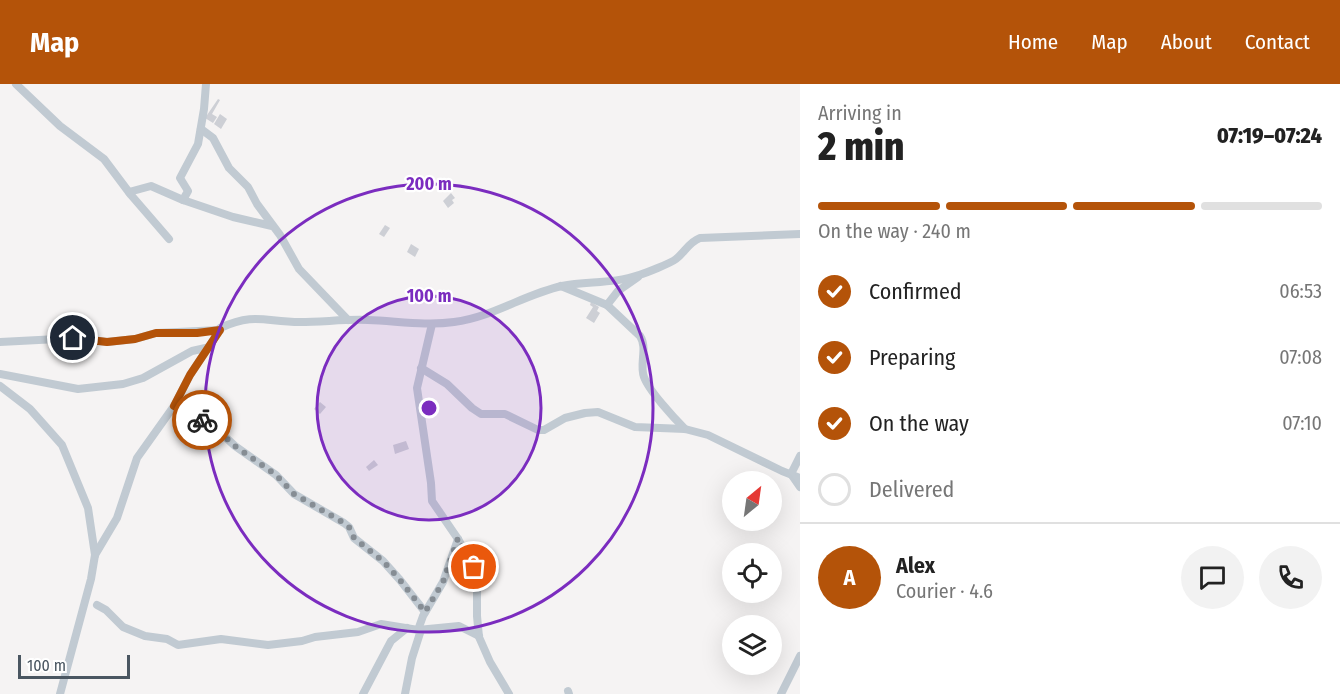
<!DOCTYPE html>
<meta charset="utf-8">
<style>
:root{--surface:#fff;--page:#f2f2f2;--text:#222;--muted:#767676;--line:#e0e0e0;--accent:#b45309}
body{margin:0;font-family:"Fira Sans Condensed",sans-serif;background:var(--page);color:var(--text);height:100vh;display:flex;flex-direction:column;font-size:22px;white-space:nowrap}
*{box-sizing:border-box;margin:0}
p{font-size:20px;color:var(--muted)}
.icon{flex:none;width:33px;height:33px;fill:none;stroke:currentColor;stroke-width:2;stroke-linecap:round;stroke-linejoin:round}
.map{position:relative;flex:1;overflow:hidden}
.side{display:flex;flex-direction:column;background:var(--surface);width:540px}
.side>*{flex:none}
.needle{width:39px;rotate:29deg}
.fabs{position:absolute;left:722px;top:387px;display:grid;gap:12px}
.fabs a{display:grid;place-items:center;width:60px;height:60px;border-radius:50%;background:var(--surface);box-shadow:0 6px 24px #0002;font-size:30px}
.scale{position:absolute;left:18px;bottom:15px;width:112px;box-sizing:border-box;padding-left:6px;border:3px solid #4a5661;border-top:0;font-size:16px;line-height:21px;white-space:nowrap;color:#4a5661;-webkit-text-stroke:4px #fff;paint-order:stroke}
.pin{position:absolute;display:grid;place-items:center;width:51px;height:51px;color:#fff;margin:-26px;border:3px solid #fff;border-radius:50%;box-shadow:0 2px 6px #0007}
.courier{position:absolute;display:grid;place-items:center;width:60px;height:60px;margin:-30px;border:4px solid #b45309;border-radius:50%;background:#fff;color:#222;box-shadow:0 2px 8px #0007}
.summary em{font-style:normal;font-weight:800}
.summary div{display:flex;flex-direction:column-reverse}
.summary{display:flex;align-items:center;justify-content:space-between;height:102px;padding:0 18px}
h1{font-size:39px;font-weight:800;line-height:45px}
.bar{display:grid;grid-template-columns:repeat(4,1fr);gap:9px 6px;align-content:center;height:72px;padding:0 18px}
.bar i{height:8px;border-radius:4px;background:var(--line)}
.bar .on{background:var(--accent)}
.bar p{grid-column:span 4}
.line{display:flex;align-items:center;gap:15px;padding:0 18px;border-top:2px solid var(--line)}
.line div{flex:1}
.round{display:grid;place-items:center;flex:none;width:63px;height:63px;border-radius:32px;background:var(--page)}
ol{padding:0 18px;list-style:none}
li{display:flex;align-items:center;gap:18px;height:66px}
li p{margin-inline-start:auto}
li .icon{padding:6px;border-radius:50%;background:var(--accent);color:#fff;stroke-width:4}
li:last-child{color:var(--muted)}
li i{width:33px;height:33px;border:3px solid var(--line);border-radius:50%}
header{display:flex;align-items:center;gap:36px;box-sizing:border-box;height:84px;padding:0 30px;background:var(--accent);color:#fff}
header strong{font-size:28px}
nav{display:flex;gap:33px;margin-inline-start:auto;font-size:21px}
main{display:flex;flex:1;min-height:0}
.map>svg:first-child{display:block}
.building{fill:#cdcfd5}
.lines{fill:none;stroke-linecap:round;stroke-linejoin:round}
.minor{stroke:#c1cad2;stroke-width:8}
.done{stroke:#868d94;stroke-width:6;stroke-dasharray:0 10.8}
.route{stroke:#b45309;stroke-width:8}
.ring{fill:none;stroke:#7b2cbf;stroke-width:3}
.centre{fill:#7b2cbf;stroke:#fff;stroke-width:3}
.ring-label{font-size:18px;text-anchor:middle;font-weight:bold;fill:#7b2cbf;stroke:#fff;stroke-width:4.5;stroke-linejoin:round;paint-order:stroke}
</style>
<header>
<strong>Map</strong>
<nav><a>Home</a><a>Map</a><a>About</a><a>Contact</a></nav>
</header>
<main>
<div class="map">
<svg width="800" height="610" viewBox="0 0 800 610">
<rect width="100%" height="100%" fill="#f5f3f3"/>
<!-- building -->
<g class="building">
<path d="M218,15L220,16L212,30L217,33L213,39L205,34Z"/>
<path d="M220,30L227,35L221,45L214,40Z"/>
<path d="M451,109L455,114L452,116L454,119L448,124L443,117Z"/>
<path d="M385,141L390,144L384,153L379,150Z"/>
<path d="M411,160L419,165L415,173L407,168Z"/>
<path d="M591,218L599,223L597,227L600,229L594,239L586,234L593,223L590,221Z"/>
<path d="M320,318L326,323L320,330L314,325Z"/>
<path d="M406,357L409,365L395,370L393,361Z"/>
<path d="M374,376L378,381L369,387L366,383Z"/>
</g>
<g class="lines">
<!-- minor -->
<g class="minor">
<path d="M16,0L60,42L104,75L131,111L169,155"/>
<path d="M201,45L213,54L229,84L248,103L257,120L280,151L299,185L348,236"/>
<path d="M129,108L151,102L183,116L233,133L272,142"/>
<path d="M183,116L188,107L180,94L198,60L204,25L206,0"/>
<path d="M561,202L607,221L640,252C648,264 639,280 644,293C649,307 674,334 685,345"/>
<path d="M607,221L618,207L638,193"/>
<path d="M432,240L417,304L431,399L432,417L458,455L474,483L477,499V532L479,553L490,578L509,610"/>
<path d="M0,258L77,254L107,258L135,255L156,249L220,246V244C255,228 265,238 300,238C323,238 345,235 368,236C397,237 426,242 454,238C493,233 525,210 562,202C587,197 614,200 639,191C646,189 671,179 676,175C685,168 689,158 700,154L800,150"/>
<path d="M421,284L447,300L472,324L481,330H505L538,346H544L565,334L585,329L598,328L635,343L685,345L708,351L782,387L800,394"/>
<path d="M0,290L78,305L123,300L143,294L192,267L210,263"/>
<path d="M0,302L30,325L62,361L88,424L95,471"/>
<path d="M174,322L210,339L235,362L276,391L294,410L344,439L349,443L354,454L383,477L400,496L425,528"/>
<path d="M800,372L791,390L800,403"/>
<path d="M97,521L106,526L123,543L145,552L167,555L178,561L221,555L268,561L302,557L315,553L358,548L381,540L418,546L459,542L479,552"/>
<path d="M418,546L423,532L443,498L458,455"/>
<path d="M568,607L569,610"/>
<path d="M60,610L91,495L95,471L117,434L137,374L174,322L190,291L220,246"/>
<path d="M363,610L391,557L407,544"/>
<path d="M405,610L412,574L421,546"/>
<path d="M781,610L800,572"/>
</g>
</g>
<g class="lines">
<!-- done -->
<path class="done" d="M202,336L210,339L235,362L276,391L294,410L344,439L349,443L354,454L383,477L400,496L425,528L443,498L458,454L474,483"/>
<!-- route -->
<path class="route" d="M73,254L107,258L135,255L156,249H197L220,246L190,291L174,322L202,336"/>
</g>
<!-- distance rings -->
<circle cx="429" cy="324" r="112" fill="#7b2cbf" fill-opacity=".12"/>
<g class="ring">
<circle cx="429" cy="324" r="112"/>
<circle cx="429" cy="324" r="224"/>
</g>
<circle cx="429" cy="324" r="9" class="centre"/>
<g class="ring-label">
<text x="429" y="106">200 m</text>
<text x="429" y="218">100 m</text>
</g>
</svg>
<div class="fabs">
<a><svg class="needle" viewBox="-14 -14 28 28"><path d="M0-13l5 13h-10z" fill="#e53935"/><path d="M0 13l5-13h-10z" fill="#767676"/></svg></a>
<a><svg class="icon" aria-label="locate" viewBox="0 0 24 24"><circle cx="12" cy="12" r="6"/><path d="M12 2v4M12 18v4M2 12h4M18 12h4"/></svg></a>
<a><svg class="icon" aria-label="layers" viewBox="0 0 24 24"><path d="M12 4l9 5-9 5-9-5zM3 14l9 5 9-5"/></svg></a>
</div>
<div class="scale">100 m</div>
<div class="pin" style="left:474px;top:483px;background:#ea580c"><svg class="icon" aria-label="bag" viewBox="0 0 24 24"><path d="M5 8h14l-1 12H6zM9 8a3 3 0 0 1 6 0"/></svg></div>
<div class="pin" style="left:73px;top:254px;background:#1f2937"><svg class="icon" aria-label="home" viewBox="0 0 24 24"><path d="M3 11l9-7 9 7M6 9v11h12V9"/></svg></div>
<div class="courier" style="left:202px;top:336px"><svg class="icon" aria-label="bike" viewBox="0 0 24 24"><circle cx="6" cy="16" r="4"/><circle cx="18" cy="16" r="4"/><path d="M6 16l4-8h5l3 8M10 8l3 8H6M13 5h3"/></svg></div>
</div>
<section class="side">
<div class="summary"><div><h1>2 min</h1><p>Arriving in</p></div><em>07:19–07:24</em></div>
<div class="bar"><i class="on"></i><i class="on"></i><i class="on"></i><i></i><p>On the way · 240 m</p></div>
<ol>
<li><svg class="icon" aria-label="check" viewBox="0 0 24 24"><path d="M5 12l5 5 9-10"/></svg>Confirmed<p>06:53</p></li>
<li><svg class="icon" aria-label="check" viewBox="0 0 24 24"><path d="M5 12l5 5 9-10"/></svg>Preparing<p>07:08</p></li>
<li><svg class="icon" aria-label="check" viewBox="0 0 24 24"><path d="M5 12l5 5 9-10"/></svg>On the way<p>07:10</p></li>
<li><i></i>Delivered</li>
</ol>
<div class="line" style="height:108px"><b class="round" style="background:var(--accent);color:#fff">A</b><div><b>Alex</b><p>Courier · 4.6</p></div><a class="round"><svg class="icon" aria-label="chat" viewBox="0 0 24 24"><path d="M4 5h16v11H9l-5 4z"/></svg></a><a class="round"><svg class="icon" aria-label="phone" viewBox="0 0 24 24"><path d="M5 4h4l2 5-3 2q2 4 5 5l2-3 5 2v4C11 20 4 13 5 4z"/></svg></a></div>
</section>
</main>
